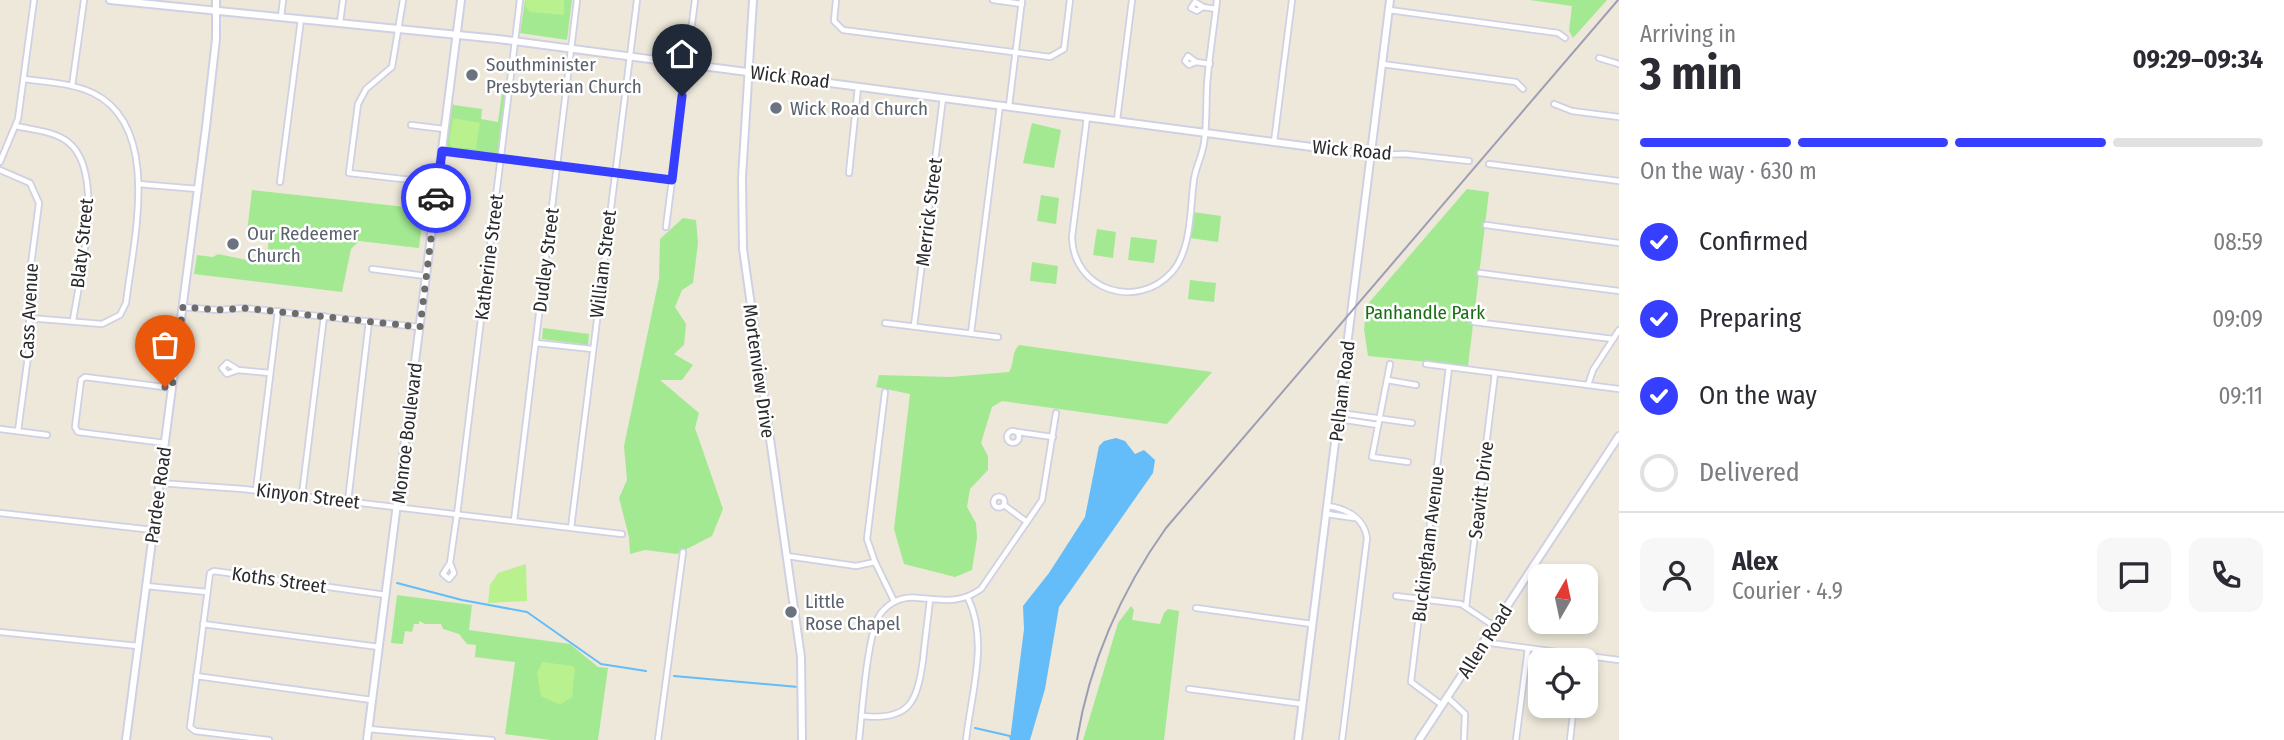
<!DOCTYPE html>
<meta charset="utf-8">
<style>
:root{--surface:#fff;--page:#f7f7f7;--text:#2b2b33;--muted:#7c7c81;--line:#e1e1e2;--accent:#363eff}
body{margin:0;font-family:"Fira Sans Condensed",sans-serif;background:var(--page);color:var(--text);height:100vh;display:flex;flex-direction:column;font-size:26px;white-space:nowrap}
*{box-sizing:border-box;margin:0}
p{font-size:23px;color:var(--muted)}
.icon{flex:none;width:38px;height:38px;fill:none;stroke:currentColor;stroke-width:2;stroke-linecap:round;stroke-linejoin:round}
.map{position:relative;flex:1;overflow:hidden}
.sheet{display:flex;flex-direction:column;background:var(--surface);width:665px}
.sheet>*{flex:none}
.needle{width:46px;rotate:9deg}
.fabs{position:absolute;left:1528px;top:564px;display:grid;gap:14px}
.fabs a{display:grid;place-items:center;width:70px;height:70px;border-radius:14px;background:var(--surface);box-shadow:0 4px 10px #0003;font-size:35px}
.pin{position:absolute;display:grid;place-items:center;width:60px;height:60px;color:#fff;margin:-72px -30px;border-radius:50% 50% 50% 0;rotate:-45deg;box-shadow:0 0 7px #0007}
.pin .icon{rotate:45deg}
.courier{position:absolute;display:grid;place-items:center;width:70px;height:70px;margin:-35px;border:5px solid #363eff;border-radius:50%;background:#fff;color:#222;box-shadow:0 2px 9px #0007}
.overview em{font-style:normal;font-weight:700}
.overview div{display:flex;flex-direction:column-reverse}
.overview{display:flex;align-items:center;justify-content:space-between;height:119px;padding:0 21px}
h1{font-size:46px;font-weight:700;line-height:52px}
.bar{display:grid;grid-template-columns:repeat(4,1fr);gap:10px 7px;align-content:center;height:84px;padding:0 21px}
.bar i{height:9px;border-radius:5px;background:var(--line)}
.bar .active{background:var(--accent)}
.bar p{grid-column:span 4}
.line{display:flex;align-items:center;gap:18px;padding:0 21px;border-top:2px solid var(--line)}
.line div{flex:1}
.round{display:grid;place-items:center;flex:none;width:74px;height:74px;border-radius:14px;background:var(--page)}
ol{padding:0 21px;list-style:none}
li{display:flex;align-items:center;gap:21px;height:77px}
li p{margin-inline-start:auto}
li .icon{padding:7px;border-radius:50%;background:var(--accent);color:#fff;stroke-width:4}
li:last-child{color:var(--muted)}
li i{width:38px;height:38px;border:4px solid var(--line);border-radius:50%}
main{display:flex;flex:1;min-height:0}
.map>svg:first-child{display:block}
.green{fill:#a3e992}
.pitch{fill:#b8f18d}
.water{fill:#64bcf9}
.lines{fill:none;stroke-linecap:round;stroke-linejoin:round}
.stream{stroke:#64bcf9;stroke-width:2}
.street-casing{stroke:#d0d0e4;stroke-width:8}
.secondary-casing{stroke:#d0d0e4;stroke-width:10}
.street{stroke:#fff;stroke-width:4.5}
.secondary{stroke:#fff;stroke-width:6}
.rail{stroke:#9d9db6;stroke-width:2}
.done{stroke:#6e6c68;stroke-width:7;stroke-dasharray:0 12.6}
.route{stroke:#363eff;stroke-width:9}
.worship-dot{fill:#6b7280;stroke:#fff;stroke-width:2.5}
.labels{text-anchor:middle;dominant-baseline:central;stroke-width:5;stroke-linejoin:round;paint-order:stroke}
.worship-label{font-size:19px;fill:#5b616d;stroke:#fff;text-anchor:start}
.street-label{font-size:19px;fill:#2a2a2a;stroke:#fff}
.park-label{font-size:19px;fill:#196d14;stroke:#fff}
</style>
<main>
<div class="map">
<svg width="1619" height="740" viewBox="0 0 1619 740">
<rect width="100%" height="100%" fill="#ede8da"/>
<!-- green -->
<g class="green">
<path d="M525,0H572L567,40L520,33Z"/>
<path d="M1530,0H1607L1573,38L1569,31L1572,6Z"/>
<path d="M507,92L500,154L446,148L451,101L454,105L482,109L481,119L498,122L502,93Z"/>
<path d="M1032,123L1061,130L1054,168L1023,163Z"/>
<path d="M1467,189L1489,192L1468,366L1368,356L1364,329L1367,305Z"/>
<path d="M252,190L424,209L419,248L359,241L351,249L342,292L194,274L197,255L213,257L218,254L261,263L262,259H267L269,235L247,232Z"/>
<path d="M1041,195L1059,198L1056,224L1037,221Z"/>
<path d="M1193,212L1221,216L1218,242L1190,238Z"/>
<path d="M683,218L696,220L698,243L693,283L682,290L675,307L686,324L684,345L674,354L693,365L682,380H660L699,413L695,428L723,509L712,536L677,554L645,550L630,554L629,537L619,498L627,480L624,446L659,279L660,239Z"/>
<path d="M1097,229L1116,232L1113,258L1093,255Z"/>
<path d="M1131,237L1157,240L1154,263L1128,260Z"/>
<path d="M1032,262L1058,266L1056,284L1030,281Z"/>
<path d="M1190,280L1216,283L1214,302L1188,299Z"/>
<path d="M543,328L589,334L588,345L542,339Z"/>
<path d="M1019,345L1212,372L1167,424L1002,401L992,407L981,443L988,456V470L970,489L967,507L976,523L977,538L972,570L955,577L904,564L894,529L910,394L876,387L879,375L950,377L1009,372C1015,363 1011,353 1019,345Z"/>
<path d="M397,595L472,605L469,630L570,644L598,667L608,668L598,740H551L505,734L515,662L475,657L476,645L467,644L459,634L443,629L441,624H425L419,621V624H414L412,632L405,631L403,644L391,643Z"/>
<path d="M1131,606L1134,610L1132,620L1160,624L1164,613L1168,609L1179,611L1164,740H1083L1118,623Z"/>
</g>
<!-- pitch -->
<g class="pitch">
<path d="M526,0H564V15L530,12L525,6Z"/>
<path d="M453,118L480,123L476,149L452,147L449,143Z"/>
<path d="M526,564L527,601L488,603L490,585L498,573Z"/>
<path d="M542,662L573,666L575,670L572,697L560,705L541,696L537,673Z"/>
</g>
<!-- water -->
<path class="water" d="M1116,438L1125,441L1135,454L1144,450L1155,460L1153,473L1059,607L1045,689L1030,740H1010L1024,629L1023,606L1049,573L1085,517L1099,446L1104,441Z"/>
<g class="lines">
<!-- stream -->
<g class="stream">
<path d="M397,583L462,600L527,612L601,664L646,671"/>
<path d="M674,676L798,687"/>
<path d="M975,728L1010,736L1011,740"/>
</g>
<!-- street casing -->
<g class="street-casing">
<g id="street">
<path d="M403,0L392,67L366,89L358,104L349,173L438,183"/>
<path d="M836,0L834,21L843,30L1050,57L1064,49L1070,0"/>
<path d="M993,0L1022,4"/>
<path d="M1203,7L1197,11L1191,8L1195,2L1203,7L1216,9"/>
<path d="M1389,10L1558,33L1565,38"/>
<path d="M281,17L283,0"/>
<path d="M340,22L343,0"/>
<path d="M1599,58L1619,64"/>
<path d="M1196,62L1189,65L1185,61L1188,56L1196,62L1210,64"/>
<path d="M1382,64L1516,82L1523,89"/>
<path d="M24,79C46,82 72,83 93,93C163,127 133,242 126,303L120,315L102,324L29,318"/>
<path d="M72,86L84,0"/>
<path d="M1554,104L1572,111L1619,117"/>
<path d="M1009,106L1022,0"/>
<path d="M1087,117L1072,237C1073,290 1137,311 1172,272C1192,249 1190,208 1194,179C1196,167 1202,156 1204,143C1207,124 1206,105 1207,85C1209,57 1214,28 1217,0"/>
<path d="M1117,120L1132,0"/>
<path d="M411,125L444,129"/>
<path d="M16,126C33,130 54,131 68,142C107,172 79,278 73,321"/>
<path d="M1274,142L1292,0"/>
<path d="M441,151L672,180"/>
<path d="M1372,155L1405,154L1469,161"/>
<path d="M0,162L18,119L34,0"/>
<path d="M1489,164L1619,181"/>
<path d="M0,170L30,183L39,203L28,288L30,341L18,431"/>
<path d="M849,173L858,87"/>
<path d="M280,182L301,19"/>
<path d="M138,184L198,189"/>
<path d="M1486,225L1619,243"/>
<path d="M666,227L695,0"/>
<path d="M372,269L426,276"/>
<path d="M1480,273L1619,291"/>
<path d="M182,307L218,310L244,308L419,327"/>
<path d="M1474,322L1613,339"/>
<path d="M885,323L998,337"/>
<path d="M914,326L943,98"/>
<path d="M971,333L1000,105"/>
<path d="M536,343L592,349"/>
<path d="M1390,364L1372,457L1408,462"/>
<path d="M1426,364L1619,389"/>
<path d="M238,370L227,374L222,368L227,363L238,370L270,373"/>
<path d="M1387,380L1416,385"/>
<path d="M1588,385L1593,370L1619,330"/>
<path d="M885,392L867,539L875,562L894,601"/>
<path d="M1340,413L1412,423"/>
<path d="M1339,419L1378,425"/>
<path d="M0,429L47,435"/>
<circle cx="1013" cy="437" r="6"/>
<path d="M1017,432L1053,437"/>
<path d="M165,443L78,432L75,427L81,380L85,377L172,388"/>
<path d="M159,483L243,489L622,534"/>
<path d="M256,490L278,311"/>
<path d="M302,495L324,316"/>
<circle cx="999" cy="502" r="5.5"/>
<path d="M348,501L369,321"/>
<path d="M1004,505L1027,522"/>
<path d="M1328,506C1347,509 1364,518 1367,538L1342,740"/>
<path d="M0,513L153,530"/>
<path d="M1327,514L1354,518"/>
<path d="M514,521L577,0"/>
<path d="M571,528L637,0"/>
<path d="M787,556L856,566L875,562"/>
<path d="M450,563L454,573L449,579L443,574L450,563L458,507L520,0"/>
<path d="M146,586L207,592"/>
<path d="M1396,596L1461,604L1494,626"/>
<path d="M1466,607L1495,373"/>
<path d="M1196,608L1312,624"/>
<path d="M203,624L379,647"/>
<path d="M0,632L138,646"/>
<path d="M1483,642L1619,660"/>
<path d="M196,676L372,700"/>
<path d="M1189,689L1302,704"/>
<path d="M1448,698L1465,714L1464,740"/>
<path d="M1442,705L1411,682L1449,367"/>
<path d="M862,716C910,721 917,702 923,660C925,639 928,619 930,599"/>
<path d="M368,729L492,740"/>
<path d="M269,740L195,731L190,727L210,573L214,571L386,595"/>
<path d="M658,740L683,552"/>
<path d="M859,740C862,714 867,631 881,613C891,601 904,596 919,598C943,600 960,604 981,589L1042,500L1056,413"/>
<path d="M966,740C971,694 989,641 968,598"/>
<path d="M1516,740L1528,648"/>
<path d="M1570,740L1574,705"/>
</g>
</g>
<!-- secondary casing -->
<g class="secondary-casing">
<g id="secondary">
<path d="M110,0L498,39L1372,155"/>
<path d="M753,0L742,178L743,249L801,657L802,740"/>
<path d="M126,740L206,127L216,39V0"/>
<path d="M367,740L461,0"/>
<path d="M1298,740L1390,0"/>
<path d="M1419,740L1619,436"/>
</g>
</g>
<!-- street -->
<use href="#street" class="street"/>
<!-- secondary -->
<use href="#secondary" class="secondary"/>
<!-- rail -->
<path class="rail" d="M1077,740C1089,664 1121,591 1166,528L1618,0"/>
</g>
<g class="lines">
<!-- done -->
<path class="done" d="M165,387L172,388L183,307L218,310L244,308L420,327L436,198"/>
<!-- route -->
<path class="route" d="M436,198L442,151L672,180L682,96"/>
</g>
<!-- markers -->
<g class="worship-dot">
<circle cx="472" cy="75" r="7"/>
<circle cx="776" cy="108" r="7"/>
<circle cx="233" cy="244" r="7"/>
<circle cx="791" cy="612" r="7"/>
</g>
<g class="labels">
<!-- worship labels -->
<g class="worship-label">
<text x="486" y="64">Southminister<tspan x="486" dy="22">Presbyterian Church</tspan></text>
<text x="790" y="108">Wick Road Church</text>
<text x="247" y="233">Our Redeemer<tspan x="247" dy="22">Church</tspan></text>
<text x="805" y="601">Little<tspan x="805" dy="22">Rose Chapel</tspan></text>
</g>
<!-- street labels -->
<g class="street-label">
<text transform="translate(790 77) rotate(7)">Wick Road</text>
<text transform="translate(1352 150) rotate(5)">Wick Road</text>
<text transform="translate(929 212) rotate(-83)">Merrick Street</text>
<text transform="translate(82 243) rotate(-84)">Blaty Street</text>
<text transform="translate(489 257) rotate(-83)">Katherine Street</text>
<text transform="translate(546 260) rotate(-83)">Dudley Street</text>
<text transform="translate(603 264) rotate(-83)">William Street</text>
<text transform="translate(29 311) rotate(-87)">Cass Avenue</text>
<text transform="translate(759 371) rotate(82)">Mortenview Drive</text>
<text transform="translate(1342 391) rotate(-83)">Pelham Road</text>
<text transform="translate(407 433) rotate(-83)">Monroe Boulevard</text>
<text transform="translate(1481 490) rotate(-83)">Seavitt Drive</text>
<text transform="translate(158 495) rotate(-82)">Pardee Road</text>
<text transform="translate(308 496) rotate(7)">Kinyon Street</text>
<text transform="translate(1428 544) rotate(-83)">Buckingham Avenue</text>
<text transform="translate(279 580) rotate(8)">Koths Street</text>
<text transform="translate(1485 641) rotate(-57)">Allen Road</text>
</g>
<!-- park labels -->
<g class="park-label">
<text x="1425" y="312">Panhandle Park</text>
</g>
</g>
</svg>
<div class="fabs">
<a><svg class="needle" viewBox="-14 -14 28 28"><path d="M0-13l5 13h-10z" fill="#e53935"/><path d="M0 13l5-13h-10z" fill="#7c7c81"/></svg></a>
<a><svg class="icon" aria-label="locate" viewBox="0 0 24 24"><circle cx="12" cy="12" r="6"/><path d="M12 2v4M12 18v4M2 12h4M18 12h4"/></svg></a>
</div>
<div class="pin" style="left:165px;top:387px;background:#ea580c"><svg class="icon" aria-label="bag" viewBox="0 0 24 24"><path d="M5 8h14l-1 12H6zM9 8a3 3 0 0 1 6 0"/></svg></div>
<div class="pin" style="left:682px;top:96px;background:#1f2937"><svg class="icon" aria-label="home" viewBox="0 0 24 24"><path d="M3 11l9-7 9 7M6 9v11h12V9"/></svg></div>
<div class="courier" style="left:436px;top:198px"><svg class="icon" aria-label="car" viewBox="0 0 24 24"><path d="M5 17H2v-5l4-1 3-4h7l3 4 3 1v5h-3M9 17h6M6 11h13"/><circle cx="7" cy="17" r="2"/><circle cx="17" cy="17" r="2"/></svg></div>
</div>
<section class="sheet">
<div class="overview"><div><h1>3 min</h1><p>Arriving in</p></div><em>09:29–09:34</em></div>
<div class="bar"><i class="active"></i><i class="active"></i><i class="active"></i><i></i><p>On the way · 630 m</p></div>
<ol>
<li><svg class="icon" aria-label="check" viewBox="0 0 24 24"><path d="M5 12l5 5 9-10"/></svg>Confirmed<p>08:59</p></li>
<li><svg class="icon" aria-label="check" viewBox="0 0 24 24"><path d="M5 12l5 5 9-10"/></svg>Preparing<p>09:09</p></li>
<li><svg class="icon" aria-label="check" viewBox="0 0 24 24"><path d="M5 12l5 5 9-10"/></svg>On the way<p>09:11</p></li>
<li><i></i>Delivered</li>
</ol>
<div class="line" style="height:126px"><a class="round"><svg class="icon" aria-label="person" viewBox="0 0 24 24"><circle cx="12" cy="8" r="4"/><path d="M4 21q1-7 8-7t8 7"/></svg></a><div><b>Alex</b><p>Courier · 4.9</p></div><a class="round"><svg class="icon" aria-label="chat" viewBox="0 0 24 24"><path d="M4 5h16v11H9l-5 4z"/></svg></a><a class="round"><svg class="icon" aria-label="phone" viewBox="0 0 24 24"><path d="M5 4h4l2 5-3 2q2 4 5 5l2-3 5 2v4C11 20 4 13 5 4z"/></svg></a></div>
</section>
</main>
